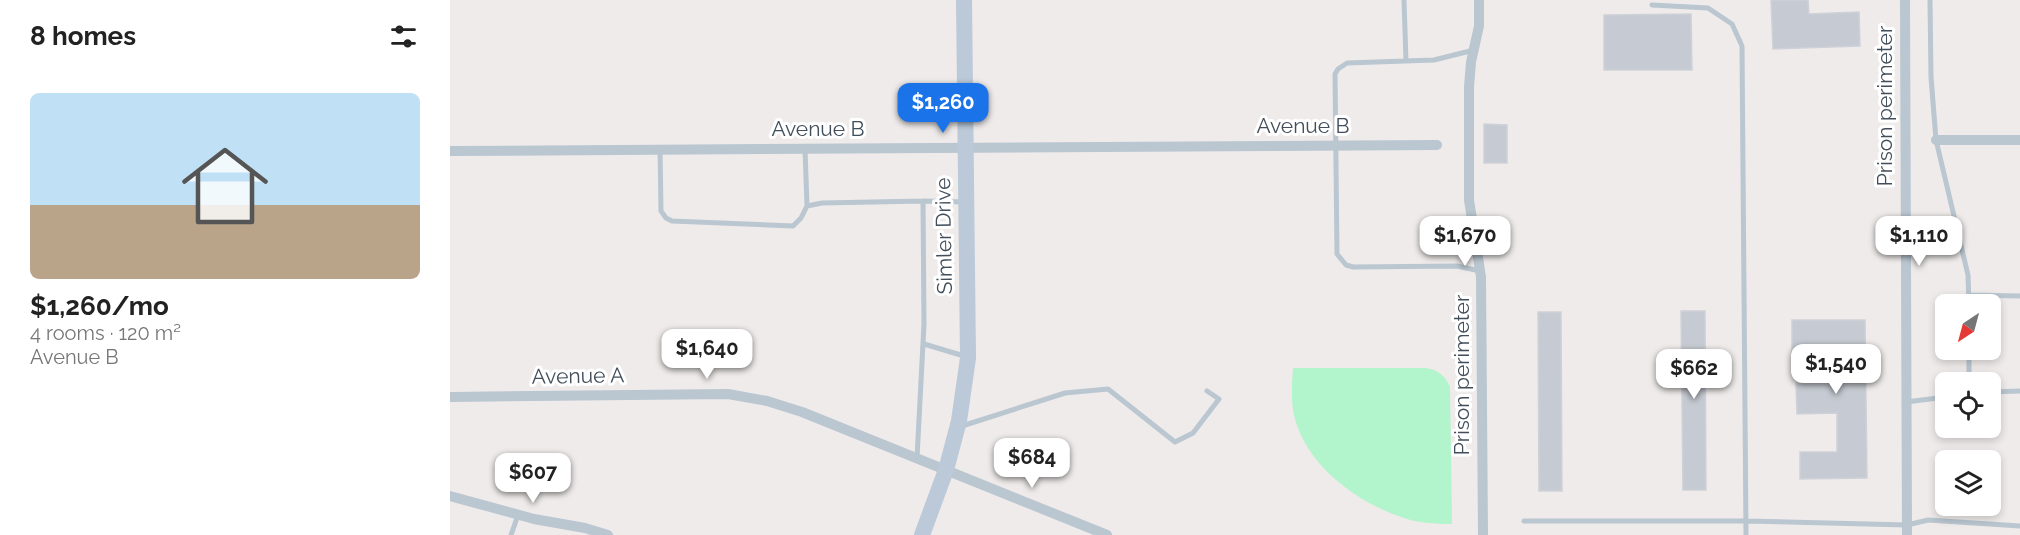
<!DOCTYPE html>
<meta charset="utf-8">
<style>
body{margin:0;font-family:Raleway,sans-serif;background:#f6f6f6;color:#222;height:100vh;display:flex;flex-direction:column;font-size:22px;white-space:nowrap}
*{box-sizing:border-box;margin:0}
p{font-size:20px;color:#767676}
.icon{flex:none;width:33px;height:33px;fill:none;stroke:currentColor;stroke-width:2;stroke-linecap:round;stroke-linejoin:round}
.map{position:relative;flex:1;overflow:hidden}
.side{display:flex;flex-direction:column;background:#fff;width:450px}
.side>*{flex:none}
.needle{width:39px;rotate:216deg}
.buttons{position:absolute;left:1485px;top:294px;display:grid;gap:12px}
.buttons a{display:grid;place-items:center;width:66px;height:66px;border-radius:9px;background:#fff;box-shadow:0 3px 9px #0003;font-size:30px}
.price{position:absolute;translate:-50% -51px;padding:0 14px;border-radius:12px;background:#fff;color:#222;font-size:20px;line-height:39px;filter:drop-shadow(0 2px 3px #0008)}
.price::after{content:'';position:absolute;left:50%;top:36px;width:18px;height:14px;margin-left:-9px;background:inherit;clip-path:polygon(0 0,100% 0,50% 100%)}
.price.on{background:#1a73e8;color:#fff}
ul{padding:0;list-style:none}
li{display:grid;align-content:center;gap:12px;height:318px;padding:0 30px}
li span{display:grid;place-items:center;height:186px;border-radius:9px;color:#555}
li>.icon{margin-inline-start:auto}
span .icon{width:108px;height:108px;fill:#fffc;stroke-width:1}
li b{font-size:26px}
h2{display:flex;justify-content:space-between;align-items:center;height:72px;padding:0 30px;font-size:26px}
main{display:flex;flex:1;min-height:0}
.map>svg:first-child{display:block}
.green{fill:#b2f4cc}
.building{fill:#c6cad2;stroke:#cfd1d8;stroke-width:1.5}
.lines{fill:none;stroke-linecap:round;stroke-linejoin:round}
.lane{stroke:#bac6d0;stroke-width:5}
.street{stroke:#bac6d0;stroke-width:10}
.secondary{stroke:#bbc9d8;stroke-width:16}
.labels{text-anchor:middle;stroke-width:6;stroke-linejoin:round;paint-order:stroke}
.street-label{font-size:21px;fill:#424f5b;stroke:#fff}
</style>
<main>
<section class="side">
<h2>8 homes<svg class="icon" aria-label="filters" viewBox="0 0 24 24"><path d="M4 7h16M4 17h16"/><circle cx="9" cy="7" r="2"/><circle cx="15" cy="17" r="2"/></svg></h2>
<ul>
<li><span style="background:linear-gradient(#bfe0f5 60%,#b9a48a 0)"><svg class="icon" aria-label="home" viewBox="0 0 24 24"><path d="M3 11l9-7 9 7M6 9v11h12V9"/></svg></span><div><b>$1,260/mo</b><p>4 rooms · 120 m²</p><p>Avenue B</p></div></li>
</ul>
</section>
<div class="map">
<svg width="1570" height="535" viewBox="0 0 1570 535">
<rect width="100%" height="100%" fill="#efebeb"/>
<path class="green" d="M843,368H974C987,369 995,375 1000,387L1002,524C984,524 967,523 951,517C904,501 852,462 843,410C841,396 842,382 843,368Z"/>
<path class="building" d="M1321,0H1358L1359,14L1409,12L1410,46L1323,49Z
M1241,14L1242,70H1154V15Z
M1034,124L1057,125V163H1034Z
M1231,311H1255L1256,490H1233Z
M1088,312H1111L1112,491H1089Z
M1342,320H1415L1417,478L1350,479V452H1387V413L1347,414L1346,383H1381L1380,354H1342Z"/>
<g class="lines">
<path class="lane" d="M954,0L956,61
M1480,0L1481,77L1486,140L1518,275L1519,304
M1202,5L1258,8L1282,24L1292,46L1296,535
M1024,50L984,60L897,63L888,69L885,74L887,254L896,265L903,267L1007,266L1030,271
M210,149L211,211L216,218L222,221L343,226L351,218L357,206L372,203L473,201L474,324L467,458
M355,149L357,206
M473,201L515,202
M1519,295L1570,296
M474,344L514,356
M1519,350V382
M1540,392L1570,391
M1456,402L1496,397
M512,426L615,393L658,389L725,442L743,433L769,399L757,391
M1074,521H1296L1457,525L1478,520L1570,526
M61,535L68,515"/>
<path class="street" d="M1029,0V26L1021,62L1019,87V200L1031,277L1033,535
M1455,0L1457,535
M1486,140H1570
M0,151L987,145
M0,397L278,394L317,401L352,412L657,535
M0,496L84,519L135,528L158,535"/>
<path class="secondary" d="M472,535L496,470L509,421L518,358L514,0"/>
</g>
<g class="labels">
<g class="street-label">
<text transform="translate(1435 106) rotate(-90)" y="7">Prison perimeter</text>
<text x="853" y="133">Avenue B</text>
<text x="368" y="136">Avenue B</text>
<text transform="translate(494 236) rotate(-91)" y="7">Simler Drive</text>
<text transform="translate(1012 375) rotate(-90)" y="7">Prison perimeter</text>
<text transform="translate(128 376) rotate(-1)" y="7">Avenue A</text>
</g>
</g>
</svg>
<div class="buttons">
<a><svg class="needle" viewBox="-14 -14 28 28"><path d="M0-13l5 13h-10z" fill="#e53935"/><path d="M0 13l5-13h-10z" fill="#767676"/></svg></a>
<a><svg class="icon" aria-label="locate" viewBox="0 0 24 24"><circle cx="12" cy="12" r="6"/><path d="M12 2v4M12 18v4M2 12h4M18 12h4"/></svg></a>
<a><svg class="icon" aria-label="layers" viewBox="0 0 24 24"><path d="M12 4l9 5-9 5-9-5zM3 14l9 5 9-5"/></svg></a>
</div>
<b class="price on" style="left:493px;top:134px">$1,260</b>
<b class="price" style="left:1015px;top:267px">$1,670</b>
<b class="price" style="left:1469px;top:267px">$1,110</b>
<b class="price" style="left:257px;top:380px">$1,640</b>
<b class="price" style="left:1386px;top:395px">$1,540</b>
<b class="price" style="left:1244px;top:400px">$662</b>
<b class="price" style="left:582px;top:489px">$684</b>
<b class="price" style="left:83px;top:504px">$607</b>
</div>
</main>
